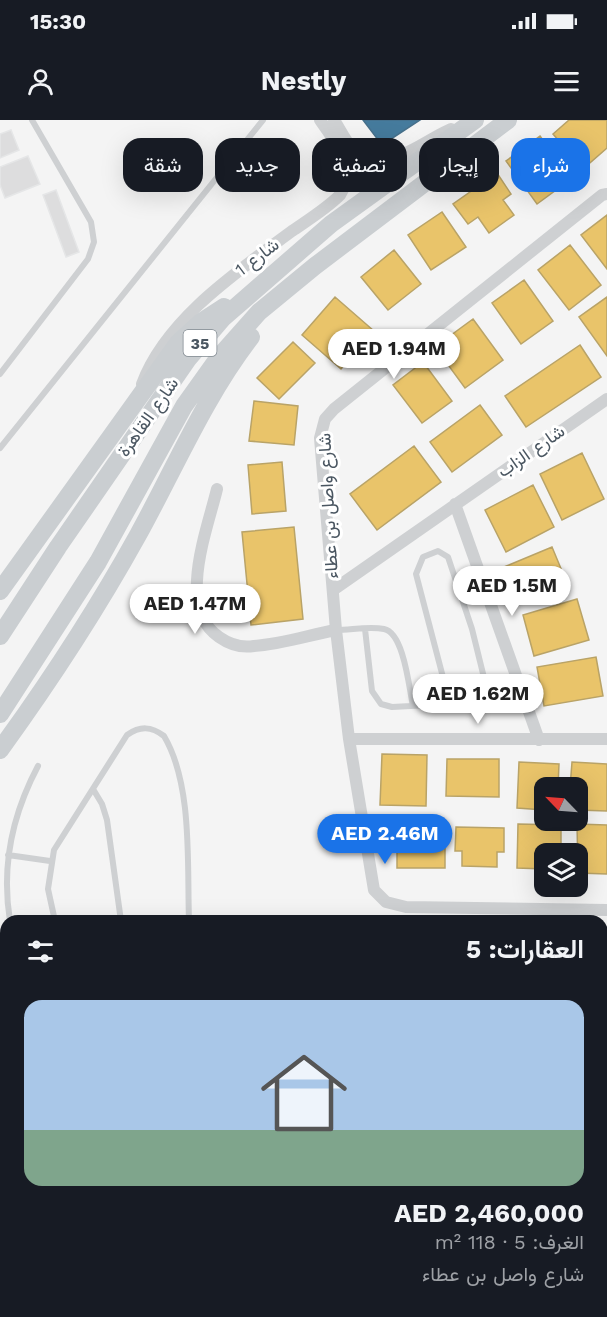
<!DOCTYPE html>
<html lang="ar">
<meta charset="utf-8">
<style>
body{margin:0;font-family:"Work Sans",Vazirmatn,sans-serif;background:#242831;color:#f1f3f6;direction:rtl;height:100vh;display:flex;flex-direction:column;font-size:22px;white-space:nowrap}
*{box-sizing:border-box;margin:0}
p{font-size:20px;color:#9ea1a6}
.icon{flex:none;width:33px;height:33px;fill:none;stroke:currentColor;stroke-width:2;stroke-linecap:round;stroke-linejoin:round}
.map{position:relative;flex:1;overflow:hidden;direction:ltr}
.drawer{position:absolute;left:0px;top:795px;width:608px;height:402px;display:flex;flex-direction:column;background:#171b24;border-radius:18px 18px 0 0;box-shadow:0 6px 24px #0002;direction:rtl}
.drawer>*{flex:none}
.top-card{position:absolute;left:18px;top:18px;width:572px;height:54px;direction:rtl;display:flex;gap:12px}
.needle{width:39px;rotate:295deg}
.fabs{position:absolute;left:534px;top:657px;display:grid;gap:12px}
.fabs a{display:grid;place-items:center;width:54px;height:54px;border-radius:12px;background:#171b24;box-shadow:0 6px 24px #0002;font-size:30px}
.price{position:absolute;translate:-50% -51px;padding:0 14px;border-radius:21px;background:#fff;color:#222;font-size:20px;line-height:39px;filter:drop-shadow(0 2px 3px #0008)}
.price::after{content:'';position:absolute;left:50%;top:36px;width:18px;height:14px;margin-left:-9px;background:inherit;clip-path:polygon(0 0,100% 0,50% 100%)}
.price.selected{background:#1a73e8;color:#fff}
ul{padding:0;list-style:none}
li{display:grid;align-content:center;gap:12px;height:318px;padding:0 24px}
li+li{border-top:2px solid #363941}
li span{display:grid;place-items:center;height:186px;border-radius:18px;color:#555}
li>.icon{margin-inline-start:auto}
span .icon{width:108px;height:108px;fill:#fffc;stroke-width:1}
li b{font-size:26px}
h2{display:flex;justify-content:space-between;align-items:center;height:72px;padding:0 24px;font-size:26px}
.tag{padding:0 21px;border-radius:18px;background:#171b24;box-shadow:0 6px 24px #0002;font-size:21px;line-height:54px}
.tag.selected{background:#1a73e8;color:#fff}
.status{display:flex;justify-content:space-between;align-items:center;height:42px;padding:0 30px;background:#171b24;direction:ltr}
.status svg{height:16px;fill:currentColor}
header{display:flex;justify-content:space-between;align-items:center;height:78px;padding:0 24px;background:#171b24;font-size:27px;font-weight:700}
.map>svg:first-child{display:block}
.green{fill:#d9f2e3}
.homes{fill:#e9c46a;stroke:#b9a367;stroke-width:1.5}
.public{fill:#457b9d;stroke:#46708b;stroke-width:1.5}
.building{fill:#ddddde;stroke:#e5e6e7;stroke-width:1.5}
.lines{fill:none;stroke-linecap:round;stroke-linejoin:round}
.highway-casing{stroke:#b9bec3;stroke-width:22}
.path{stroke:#bcc7c4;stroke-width:3;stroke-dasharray:4.5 3;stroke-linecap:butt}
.lane{stroke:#ced0d2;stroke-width:6}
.street{stroke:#ced0d2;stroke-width:12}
.primary{stroke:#caced1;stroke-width:18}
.highway{stroke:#bec4c9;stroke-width:21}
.labels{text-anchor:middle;stroke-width:6;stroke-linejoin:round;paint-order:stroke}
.shield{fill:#fff;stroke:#808990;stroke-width:1.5}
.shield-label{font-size:16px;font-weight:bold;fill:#4a5661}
.street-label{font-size:18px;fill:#4a5661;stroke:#fff}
</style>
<div class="status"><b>15:30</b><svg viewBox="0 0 49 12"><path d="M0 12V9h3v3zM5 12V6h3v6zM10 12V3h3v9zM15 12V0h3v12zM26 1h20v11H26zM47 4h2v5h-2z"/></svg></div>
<header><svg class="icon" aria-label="menu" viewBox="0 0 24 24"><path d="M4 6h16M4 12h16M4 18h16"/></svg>Nestly<svg class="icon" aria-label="person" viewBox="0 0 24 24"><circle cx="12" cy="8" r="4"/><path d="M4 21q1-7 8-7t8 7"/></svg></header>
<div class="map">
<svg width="607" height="1197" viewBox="0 0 607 1197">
<rect width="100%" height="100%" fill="#f4f4f4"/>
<path class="green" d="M74,1191H126L138,1197H71Z"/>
<path class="homes" d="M569,0H607V28L583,49L553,14Z
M540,16L571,59L537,84L506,41Z
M497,53L511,74L503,80L514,95L489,113L478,97L468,104L453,84Z
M442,92L466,127L431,150L408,115Z
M607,95V149L581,115Z
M570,125L601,165L569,190L538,150Z
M394,130L421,164L388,190L361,157Z
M524,160L553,201L521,224L492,183Z
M335,177L374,211L341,249L302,215Z
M607,177V236L579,197Z
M473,199L503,240L465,268L435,227Z
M293,222L315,243L279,279L257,258Z
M580,225L601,257L526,307L505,276Z
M423,242L452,281L422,303L393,265Z
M254,281L298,286L294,325L249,321Z
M480,285L502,315L452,352L430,322Z
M414,326L441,362L377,410L350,374Z
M582,333L604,379L562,400L540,354Z
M282,342L286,391L252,394L248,345Z
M533,365L554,407L506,432L485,390Z
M294,407L303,499L251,505L242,412Z
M552,427L567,463L520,484L504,447Z
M577,479L589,520L534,536L523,495Z
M596,537L603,576L544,586L537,547Z
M382,634L427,635L426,686L380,685Z
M447,639H499V677L446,676Z
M519,642L559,644L558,668H544V690L517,688Z
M572,642L607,644V691L578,690V668H570Z
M445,704V748H397V705Z
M518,704L561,705V734H544V749L517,748Z
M577,704L607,705V754L578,753Z
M456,707L504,708V732H497V747L462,746V731H455Z
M602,814H607V857H602Z"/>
<path class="public" d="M363,0H420L382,25Z"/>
<path class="building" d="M11,10L19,30L0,38V14Z
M28,36L40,64L5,78L0,65V47Z
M56,70L79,132L66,137L43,75Z
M352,1191H444L443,1197H352Z
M479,1191H554V1197H479Z"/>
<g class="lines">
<defs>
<path id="highway" d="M0,849L6,853
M0,873L6,874
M0,994H6
M602,1009H607
M0,1034H6
M602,1051H607
M0,1096L6,1095"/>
</defs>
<use href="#highway" class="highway-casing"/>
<path class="path" d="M602,1124H607
M0,1130L6,1128"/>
<path class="lane" d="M0,254L88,139L94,122L91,102L32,0
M0,328L263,0
M365,509L372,571L381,584L392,587L526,580
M336,510C351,510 369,506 384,509C404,513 409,568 413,586
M450,584L416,454L423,437L438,431L448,437L472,509L490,582
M93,669L102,684L107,700L121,801
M8,735L50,741
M10,801C1,746 12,695 38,646
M55,801L48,769L54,730L127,615C140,606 151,606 164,616C193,665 187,745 189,801
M0,813L6,810"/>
<path class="street" d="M334,0C340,9 345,20 352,28C382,60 422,21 451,9
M607,74L602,75L334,289L325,299L320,318L336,510L349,619L374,770L386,782L406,787L607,790
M142,264C166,199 238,151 292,111C308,100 326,89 340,75C358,46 336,24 320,0
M217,369C207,411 176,488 219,517C229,524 242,528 254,526C282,524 309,515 336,510
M455,384L539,620
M333,470L607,279
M349,619H607
M602,897H607"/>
<path class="primary" d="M0,471L178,223L201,202L224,187
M0,516L58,427L188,239L223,198L331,104L475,0
M0,594L98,442L184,286L219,237L259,192L315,146L508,0
M0,630C50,561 97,489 138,415C175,348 204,278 251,217"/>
<use href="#highway" class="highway"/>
</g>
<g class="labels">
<rect class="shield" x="183.5" y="210" width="33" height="26" rx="4.5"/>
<g class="shield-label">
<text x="200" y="229">35</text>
</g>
<g class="street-label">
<text transform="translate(257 137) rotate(-37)" y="6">شارع 1</text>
<text transform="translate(148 297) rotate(-55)" y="6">شارع القاهرة</text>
<text transform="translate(531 331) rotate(-35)" y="6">شارع الزاب</text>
<text transform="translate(328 386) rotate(-93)" y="6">شارع واصل بن عطاء</text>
</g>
</g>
</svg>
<div class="fabs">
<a><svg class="needle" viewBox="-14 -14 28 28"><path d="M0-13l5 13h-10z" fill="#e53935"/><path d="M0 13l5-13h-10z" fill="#9ea1a6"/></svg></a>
<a><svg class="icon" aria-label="layers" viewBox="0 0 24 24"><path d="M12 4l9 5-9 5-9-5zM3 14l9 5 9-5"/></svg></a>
</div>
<b class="price" style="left:394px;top:260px">AED 1.94M</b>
<b class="price" style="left:512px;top:497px">AED 1.5M</b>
<b class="price" style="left:195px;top:515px">AED 1.47M</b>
<b class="price" style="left:478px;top:605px">AED 1.62M</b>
<b class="price selected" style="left:385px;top:745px">AED 2.46M</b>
<div class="top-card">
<a class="tag selected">شراء</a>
<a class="tag">إيجار</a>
<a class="tag">تصفية</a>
<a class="tag">جديد</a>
<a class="tag">شقة</a>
</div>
<section class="drawer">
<h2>العقارات: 5<svg class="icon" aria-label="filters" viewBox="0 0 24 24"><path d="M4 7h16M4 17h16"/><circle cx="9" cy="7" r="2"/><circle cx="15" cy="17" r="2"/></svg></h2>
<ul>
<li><span style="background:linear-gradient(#a9c7e8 70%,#7fa58c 0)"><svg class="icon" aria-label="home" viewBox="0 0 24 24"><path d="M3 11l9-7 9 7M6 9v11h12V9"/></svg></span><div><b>AED 2,460,000</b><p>الغرف: 5 · 118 m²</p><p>شارع واصل بن عطاء</p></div></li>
</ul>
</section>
</div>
